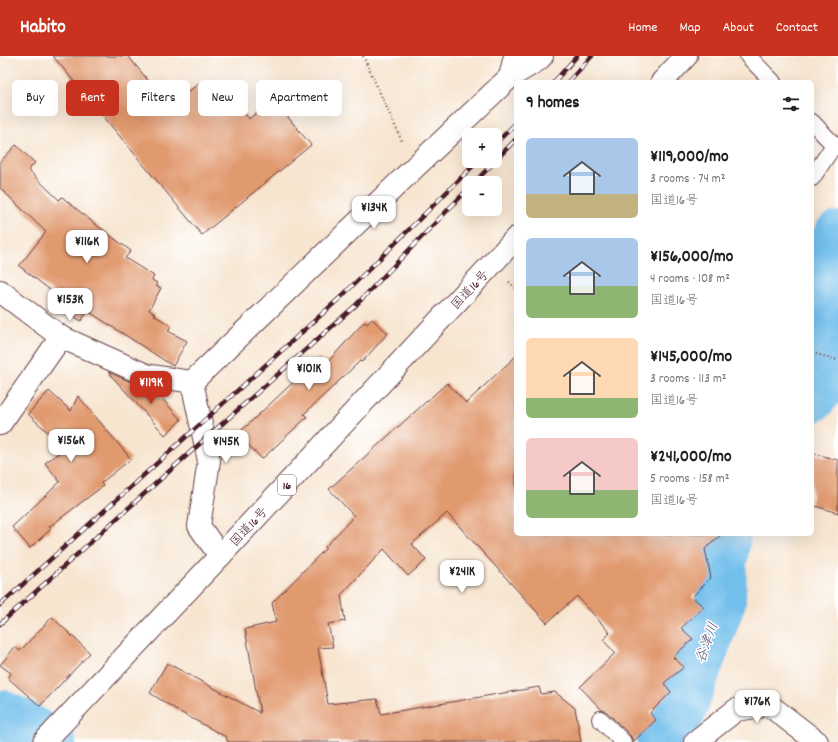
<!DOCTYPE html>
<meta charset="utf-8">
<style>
body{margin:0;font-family:Dekko,"Klee One",sans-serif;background:#f6f6f6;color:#222;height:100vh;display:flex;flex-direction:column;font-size:15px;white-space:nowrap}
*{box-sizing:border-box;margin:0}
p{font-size:13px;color:#767676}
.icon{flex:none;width:22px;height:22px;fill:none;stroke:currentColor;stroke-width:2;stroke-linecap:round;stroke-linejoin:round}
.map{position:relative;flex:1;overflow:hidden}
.drawer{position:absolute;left:514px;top:24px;width:300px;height:456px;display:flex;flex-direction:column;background:#fff;border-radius:6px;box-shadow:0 4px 16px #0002}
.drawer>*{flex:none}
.guide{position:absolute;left:12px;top:24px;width:380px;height:36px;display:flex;gap:8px}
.controls{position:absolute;left:462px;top:72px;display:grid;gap:8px}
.controls a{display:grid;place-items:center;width:40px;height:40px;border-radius:6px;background:#fff;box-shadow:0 4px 16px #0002;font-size:20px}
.price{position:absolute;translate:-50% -34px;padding:0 9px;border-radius:8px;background:#fff;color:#222;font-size:13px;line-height:26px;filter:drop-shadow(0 1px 2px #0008)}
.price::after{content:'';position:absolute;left:50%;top:24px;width:12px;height:9px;margin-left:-6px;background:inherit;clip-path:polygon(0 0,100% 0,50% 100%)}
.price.active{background:#c8321e;color:#fff}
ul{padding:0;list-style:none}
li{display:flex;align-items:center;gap:12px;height:100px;padding:0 12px}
li span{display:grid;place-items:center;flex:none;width:112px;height:80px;border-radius:6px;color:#555}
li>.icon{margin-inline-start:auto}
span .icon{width:48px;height:48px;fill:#fffc;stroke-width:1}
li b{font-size:17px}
h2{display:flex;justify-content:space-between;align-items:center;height:48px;padding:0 12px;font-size:17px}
.pill{padding:0 14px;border-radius:6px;background:#fff;box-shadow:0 4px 16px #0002;font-size:14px;line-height:36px}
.pill.active{background:#c8321e;color:#fff}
header{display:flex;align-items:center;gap:24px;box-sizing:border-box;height:56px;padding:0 20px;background:#c8321e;color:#fff}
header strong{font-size:19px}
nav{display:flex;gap:22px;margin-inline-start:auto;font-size:14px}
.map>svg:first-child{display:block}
.grass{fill:url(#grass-tufts);stroke:#6a7c63}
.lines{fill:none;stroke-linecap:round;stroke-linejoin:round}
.river{stroke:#72bfec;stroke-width:50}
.building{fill:#e1996e}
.lane-casing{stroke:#643d44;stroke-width:18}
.street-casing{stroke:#643d44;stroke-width:24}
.secondary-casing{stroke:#643d44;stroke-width:24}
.highway-casing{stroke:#643d44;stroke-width:24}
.path{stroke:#643d44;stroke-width:2.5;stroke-dasharray:1 3;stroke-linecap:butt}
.lane{stroke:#fff;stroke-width:16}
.street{stroke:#fff;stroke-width:22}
.secondary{stroke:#fff;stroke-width:22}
.highway{stroke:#fff;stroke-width:22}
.rail-casing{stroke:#4a1f2b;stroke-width:4.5}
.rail{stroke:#fff;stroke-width:3;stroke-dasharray:9;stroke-linecap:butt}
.labels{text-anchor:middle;stroke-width:3;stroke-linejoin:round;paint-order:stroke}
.shield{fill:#fff;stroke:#80626b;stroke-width:1}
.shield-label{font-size:12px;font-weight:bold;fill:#4a1f2b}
.street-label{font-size:13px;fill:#4a1f2b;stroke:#fff}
.water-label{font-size:14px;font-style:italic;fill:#58576f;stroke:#fff}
</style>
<header>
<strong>Habito</strong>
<nav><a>Home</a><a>Map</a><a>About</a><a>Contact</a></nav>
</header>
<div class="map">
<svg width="838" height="686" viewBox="0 0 838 686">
<defs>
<pattern id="grass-tufts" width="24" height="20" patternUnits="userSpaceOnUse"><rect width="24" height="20" fill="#8ada9b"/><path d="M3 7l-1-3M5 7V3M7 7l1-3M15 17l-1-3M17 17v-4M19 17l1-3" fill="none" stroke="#79bb86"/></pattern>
</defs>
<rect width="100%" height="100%" fill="#fff"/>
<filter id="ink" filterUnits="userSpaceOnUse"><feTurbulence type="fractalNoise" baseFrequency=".025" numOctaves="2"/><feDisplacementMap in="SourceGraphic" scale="8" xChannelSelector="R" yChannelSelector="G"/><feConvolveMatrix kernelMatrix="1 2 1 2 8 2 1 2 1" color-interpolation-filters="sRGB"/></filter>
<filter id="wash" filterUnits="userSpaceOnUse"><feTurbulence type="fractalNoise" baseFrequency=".012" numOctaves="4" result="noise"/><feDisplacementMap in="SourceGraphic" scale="16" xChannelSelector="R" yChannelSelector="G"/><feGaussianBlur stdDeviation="0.9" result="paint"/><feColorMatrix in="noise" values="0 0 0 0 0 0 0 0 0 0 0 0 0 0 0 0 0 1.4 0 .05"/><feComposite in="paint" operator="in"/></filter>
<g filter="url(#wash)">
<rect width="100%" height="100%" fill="#f7e5d0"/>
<path class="grass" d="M812,247L814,254L820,318L812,327Z"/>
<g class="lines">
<path class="river" d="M812,341L828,321L830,288L821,217L838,180
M0,659H2L19,667L51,686
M662,686L676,669L721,545L722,506L726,478"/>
</g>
<g id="blocks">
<path class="building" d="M53,0H128L170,51L199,27L209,40L222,30L249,63L273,43L311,89L202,179Z
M16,89L35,107L28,114L59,144L62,141L95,168L131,195L125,202L154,220L152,224L157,227L156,230L161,232L149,254L155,258L154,259L171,270L168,275L187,285L173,310L88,255L81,265L57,249L62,243L19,210L46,176L0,132V106Z
M372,263L388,277L362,306L360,305L304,358L307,361L262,403L238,378L319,302L325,309L364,266L367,268Z
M516,300V478H722L705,493L711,522L692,541L704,551L681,572L693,583L673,601L684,611L664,627L671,636L650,657L656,664L633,686H632V683L630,679L607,656L602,654L580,631L615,597L603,584L610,577L577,540L547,567L447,457L412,488L426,504L408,520L384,493L341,539L345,565L328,568L333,591L318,592L328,648L377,643L381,658L539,631L541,638L555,636L575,652L581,686H228L226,681L180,656L150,637L167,607L260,657L245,573L276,566L272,547L326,492L325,491L354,460L329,433L447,327L466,347Z
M108,316L158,338L181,364L165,379Z
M49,335L71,355L78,340L131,403L101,427L103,430L49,471L51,473L30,492L12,471L60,426L45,407L65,392L28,358Z
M812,397L838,404V457L812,449Z
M52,561L90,597L40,650L8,622L11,617L0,609L15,591L20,595Z"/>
</g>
</g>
<g filter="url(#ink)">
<use href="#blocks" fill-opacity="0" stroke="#643d44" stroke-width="1"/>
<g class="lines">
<defs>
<path id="lane" d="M748,0L773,26
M812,66L834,89L812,122
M600,663L623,686"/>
<path id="street" d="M510,21L538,4L542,0
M0,235L61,281
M0,368L61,281L146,319L192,326L209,405L199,470L220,500
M695,686L736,654L769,649L817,686"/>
<path id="secondary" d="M192,326L414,112L510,21L515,0"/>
<path id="highway" d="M662,26L686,0
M44,686L220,500L516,182"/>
</defs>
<use href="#lane" class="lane-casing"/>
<use href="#street" class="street-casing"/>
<use href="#secondary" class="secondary-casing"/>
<use href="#highway" class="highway-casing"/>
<path class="path" d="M363,0L403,87
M509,226L516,232
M812,297L838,304"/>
<use href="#lane" class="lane"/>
<use href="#street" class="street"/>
<use href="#secondary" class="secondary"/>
<use href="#highway" class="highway"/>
<defs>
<path id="rail" d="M554,26L577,0
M568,26L592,0
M495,88L516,67
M495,105L516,83
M474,127L495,105
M0,549L342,240L478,105
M0,568L205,383L355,250L469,132"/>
</defs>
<use href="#rail" class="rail-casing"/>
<use href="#rail" class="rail"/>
</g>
</g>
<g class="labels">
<rect class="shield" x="278" y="419" width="18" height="20" rx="3"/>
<g class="shield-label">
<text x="287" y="433">16</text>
</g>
<g class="street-label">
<text transform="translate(469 233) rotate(-47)" y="5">国道16号</text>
<text transform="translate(248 470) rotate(-47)" y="5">国道16号</text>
</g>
<g class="water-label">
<text transform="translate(706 586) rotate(-70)" y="5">谷津川</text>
</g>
</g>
</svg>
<div class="controls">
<a>+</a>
<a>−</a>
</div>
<b class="price" style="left:374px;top:174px">¥134K</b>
<b class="price" style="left:87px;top:208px">¥116K</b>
<b class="price" style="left:70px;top:266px">¥153K</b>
<b class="price" style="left:309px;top:335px">¥101K</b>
<b class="price active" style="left:151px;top:349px">¥119K</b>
<b class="price" style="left:71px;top:407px">¥156K</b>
<b class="price" style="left:226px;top:408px">¥145K</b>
<b class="price" style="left:462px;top:538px">¥241K</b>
<b class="price" style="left:757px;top:668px">¥176K</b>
<div class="guide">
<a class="pill">Buy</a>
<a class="pill active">Rent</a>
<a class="pill">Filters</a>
<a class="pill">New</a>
<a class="pill">Apartment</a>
</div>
<section class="drawer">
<h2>9 homes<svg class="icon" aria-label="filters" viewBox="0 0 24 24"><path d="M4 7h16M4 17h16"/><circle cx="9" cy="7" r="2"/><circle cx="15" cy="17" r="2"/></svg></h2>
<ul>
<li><span style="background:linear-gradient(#a9c7e8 70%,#c2b280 0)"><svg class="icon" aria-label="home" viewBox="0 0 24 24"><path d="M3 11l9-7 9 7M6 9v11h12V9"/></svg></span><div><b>¥119,000/mo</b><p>3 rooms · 74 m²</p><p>国道16号</p></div></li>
<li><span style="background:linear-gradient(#a9c7e8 60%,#8fb573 0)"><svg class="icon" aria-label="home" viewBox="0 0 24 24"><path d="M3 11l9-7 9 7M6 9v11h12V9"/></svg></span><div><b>¥156,000/mo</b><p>4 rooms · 108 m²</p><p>国道16号</p></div></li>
<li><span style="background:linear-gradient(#ffd9b3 75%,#8fb573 0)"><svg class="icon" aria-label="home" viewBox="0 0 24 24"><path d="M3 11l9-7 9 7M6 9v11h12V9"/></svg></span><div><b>¥145,000/mo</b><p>3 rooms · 113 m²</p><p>国道16号</p></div></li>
<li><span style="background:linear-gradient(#f6c9c9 65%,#8fb573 0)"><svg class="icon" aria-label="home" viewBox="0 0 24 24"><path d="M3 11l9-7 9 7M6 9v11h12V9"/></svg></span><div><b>¥241,000/mo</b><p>5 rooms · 158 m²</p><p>国道16号</p></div></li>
</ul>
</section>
</div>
